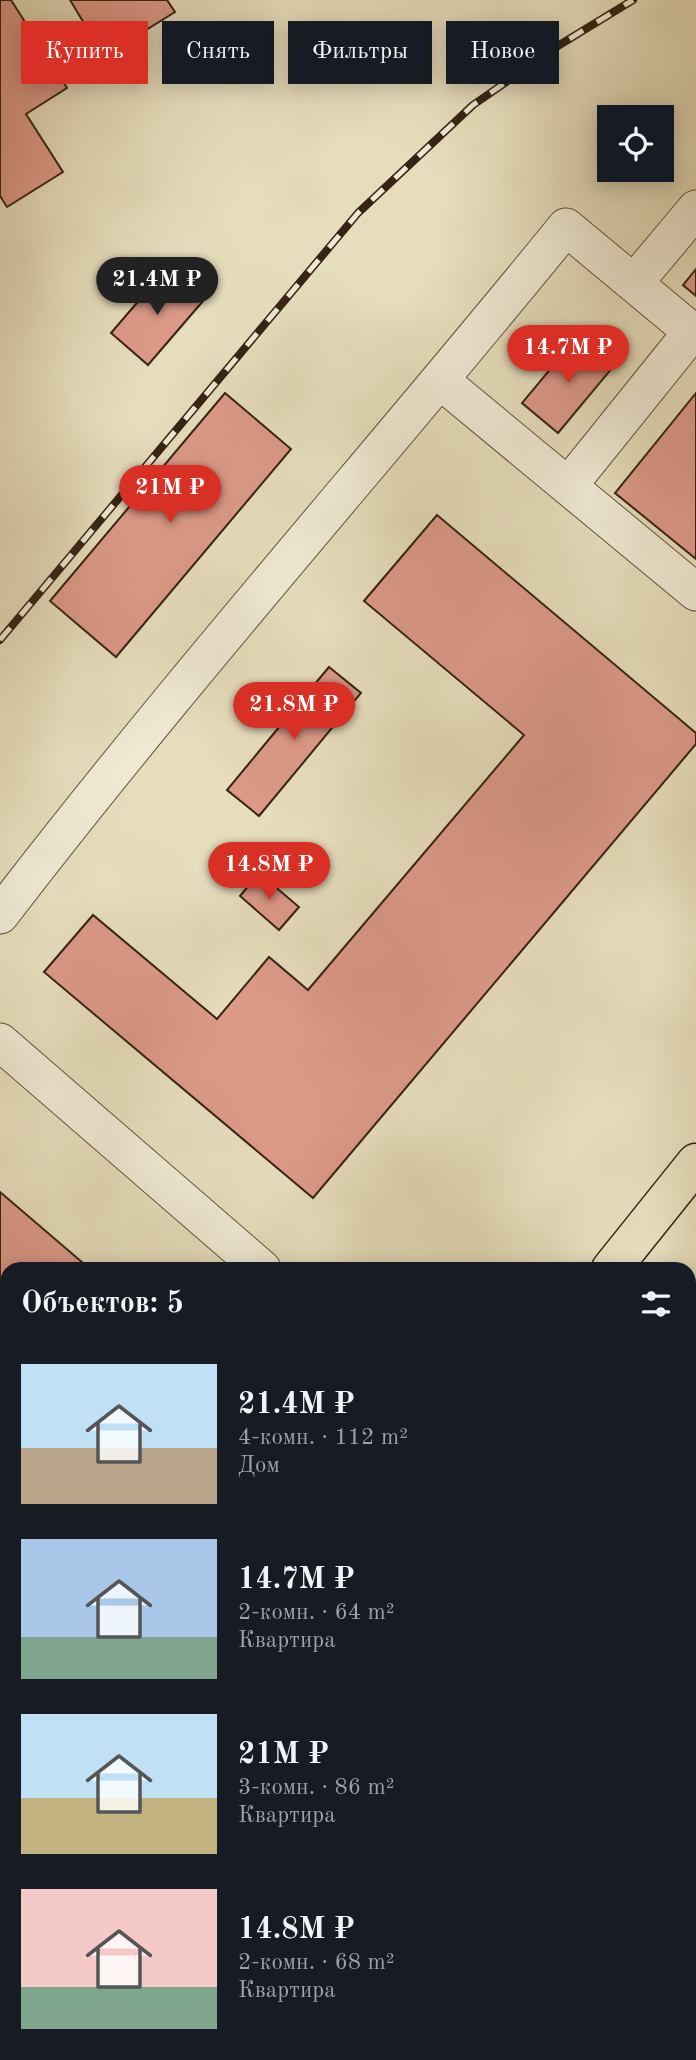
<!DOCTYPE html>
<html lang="ru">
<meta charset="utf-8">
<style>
body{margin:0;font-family:"Old Standard TT",serif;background:#242831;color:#f1f3f6;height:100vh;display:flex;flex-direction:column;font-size:26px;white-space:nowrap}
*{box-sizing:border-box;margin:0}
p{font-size:23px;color:#9ea1a6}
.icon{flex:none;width:38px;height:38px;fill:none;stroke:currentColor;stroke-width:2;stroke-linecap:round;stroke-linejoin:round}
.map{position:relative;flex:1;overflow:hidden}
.drawer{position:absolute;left:0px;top:1262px;width:696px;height:800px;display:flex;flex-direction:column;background:#171b24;border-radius:21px 21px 0 0;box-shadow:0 4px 18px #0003}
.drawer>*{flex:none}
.guide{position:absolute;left:21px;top:21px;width:654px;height:63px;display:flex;gap:14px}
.buttons{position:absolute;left:597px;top:105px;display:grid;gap:14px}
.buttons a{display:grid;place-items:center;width:77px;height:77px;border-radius:0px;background:#171b24;box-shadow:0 4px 18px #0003;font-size:35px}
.price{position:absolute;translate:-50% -60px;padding:0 16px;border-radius:24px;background:#d93025;color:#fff;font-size:23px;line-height:46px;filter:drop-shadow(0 2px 4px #0008)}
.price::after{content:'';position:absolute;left:50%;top:42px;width:21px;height:16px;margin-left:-10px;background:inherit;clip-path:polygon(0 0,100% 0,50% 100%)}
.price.current{background:#222;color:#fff}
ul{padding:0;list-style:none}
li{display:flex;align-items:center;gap:21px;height:175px;padding:0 21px}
li span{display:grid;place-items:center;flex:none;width:196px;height:140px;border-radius:0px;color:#555}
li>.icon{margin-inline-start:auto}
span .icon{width:84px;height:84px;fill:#fffc;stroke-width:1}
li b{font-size:30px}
h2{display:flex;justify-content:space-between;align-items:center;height:84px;padding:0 21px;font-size:30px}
.pill{padding:0 24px;border-radius:0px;background:#171b24;box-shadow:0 4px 18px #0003;font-size:24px;line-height:63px}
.pill.current{background:#d93025;color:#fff}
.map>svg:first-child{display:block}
.building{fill:#dc9988;stroke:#362313;stroke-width:2}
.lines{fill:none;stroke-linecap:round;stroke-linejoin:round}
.minor-casing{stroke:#62523d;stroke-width:39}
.highway-casing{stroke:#362313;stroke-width:41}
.minor{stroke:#efe9d3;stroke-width:37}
.highway{stroke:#e6ddbc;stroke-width:38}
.rail-casing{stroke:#362313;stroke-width:8}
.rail{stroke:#efe9d3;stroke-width:5;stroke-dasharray:16;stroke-linecap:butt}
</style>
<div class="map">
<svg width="696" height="2060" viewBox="0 0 696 2060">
<rect width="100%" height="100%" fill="#e6ddbc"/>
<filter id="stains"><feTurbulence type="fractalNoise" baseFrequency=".00286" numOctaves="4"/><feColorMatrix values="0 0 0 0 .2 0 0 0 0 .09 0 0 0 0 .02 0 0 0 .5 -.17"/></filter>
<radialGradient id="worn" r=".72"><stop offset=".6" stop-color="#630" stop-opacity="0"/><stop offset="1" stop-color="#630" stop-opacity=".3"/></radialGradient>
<path class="building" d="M0,0H11L67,88L26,114L63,172L7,207L0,196Z
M70,0H167L175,12L104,56Z
M166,269L203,301L148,365L111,333Z
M696,269V296L683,285Z
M577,337L613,367L558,433L522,403Z
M225,393L291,449L116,657L50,601Z
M696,393V559L615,493Z
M437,515L696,733V744L313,1198L44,972L93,915L217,1019L269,957L308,990L524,735L364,601Z
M329,667L361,693L259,816L227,790Z
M259,873L299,907L279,930L240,896Z
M0,1192L90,1269H7V1343L0,1338Z
M7,1436V1560L0,1569V1445Z
M363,2054H419L408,2060H366Z"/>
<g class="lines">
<defs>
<path id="minor" d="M634,283L696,209
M441,381L696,592
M568,486L692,332
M0,915C181,679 379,457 566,227L696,335
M0,1042L262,1269
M690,1334L696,1327
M0,1754L7,1745
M0,1939L7,1946
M207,2060L208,2054"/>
<path id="highway" d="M611,1269L696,1163
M0,1986L7,1979"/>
</defs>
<use href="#minor" class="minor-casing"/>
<use href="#highway" class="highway-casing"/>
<use href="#minor" class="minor"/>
<use href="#highway" class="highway"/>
<defs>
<path id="rail" d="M0,640L358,213L473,105L561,44L633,0"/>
</defs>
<use href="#rail" class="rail-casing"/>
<use href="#rail" class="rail"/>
</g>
<rect width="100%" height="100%" filter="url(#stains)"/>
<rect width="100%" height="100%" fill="url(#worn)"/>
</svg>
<div class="buttons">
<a><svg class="icon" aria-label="locate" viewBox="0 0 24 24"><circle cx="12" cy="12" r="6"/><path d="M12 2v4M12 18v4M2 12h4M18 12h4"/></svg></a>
</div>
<b class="price current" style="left:157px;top:317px">21.4M ₽</b>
<b class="price" style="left:568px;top:385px">14.7M ₽</b>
<b class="price" style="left:170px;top:525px">21M ₽</b>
<b class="price" style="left:294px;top:742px">21.8M ₽</b>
<b class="price" style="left:269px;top:902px">14.8M ₽</b>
<div class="guide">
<a class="pill current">Купить</a>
<a class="pill">Снять</a>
<a class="pill">Фильтры</a>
<a class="pill">Новое</a>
</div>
<section class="drawer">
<h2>Объектов: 5<svg class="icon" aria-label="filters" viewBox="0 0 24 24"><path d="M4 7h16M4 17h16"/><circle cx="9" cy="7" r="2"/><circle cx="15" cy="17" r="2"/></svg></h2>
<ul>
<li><span style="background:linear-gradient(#bfe0f5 60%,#b9a48a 0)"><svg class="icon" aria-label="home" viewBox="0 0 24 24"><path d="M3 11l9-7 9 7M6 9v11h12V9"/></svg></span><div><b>21.4M ₽</b><p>4-комн. · 112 m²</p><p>Дом</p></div></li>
<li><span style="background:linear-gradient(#a9c7e8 70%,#7fa58c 0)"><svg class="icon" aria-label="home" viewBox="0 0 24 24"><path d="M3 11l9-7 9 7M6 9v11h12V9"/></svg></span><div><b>14.7M ₽</b><p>2-комн. · 64 m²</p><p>Квартира</p></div></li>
<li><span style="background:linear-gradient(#bfe0f5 60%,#c2b280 0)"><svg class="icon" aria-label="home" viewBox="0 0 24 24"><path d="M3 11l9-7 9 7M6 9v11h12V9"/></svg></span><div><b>21M ₽</b><p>3-комн. · 86 m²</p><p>Квартира</p></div></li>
<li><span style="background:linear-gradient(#f6c9c9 70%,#7fa58c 0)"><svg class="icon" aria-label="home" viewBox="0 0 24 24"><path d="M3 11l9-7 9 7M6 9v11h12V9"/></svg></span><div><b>14.8M ₽</b><p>2-комн. · 68 m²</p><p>Квартира</p></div></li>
</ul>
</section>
</div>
